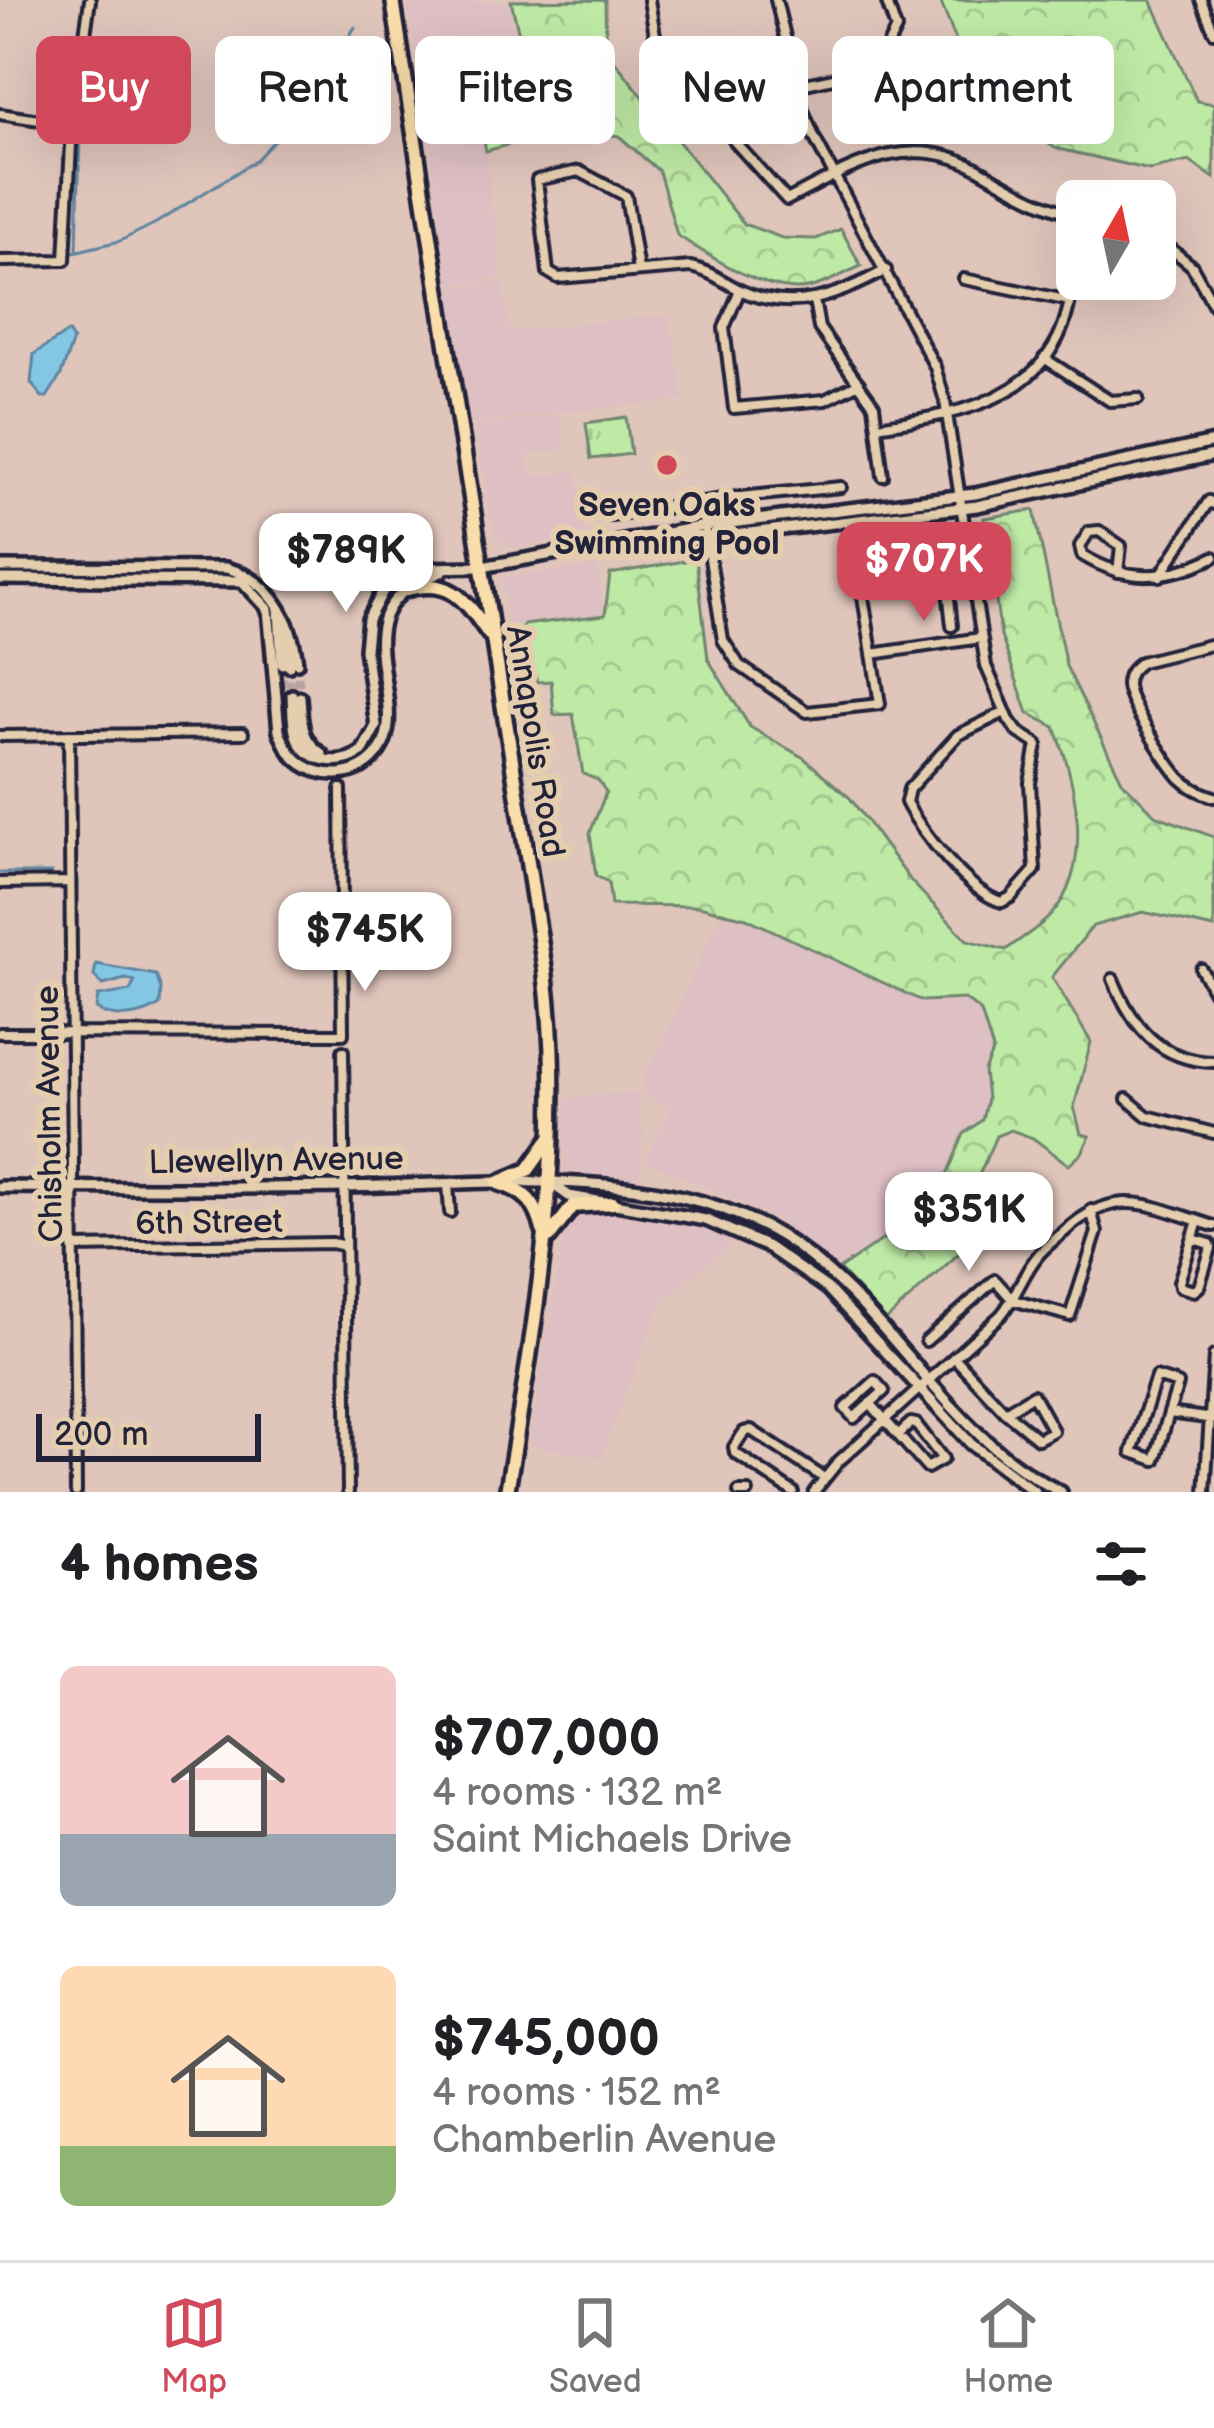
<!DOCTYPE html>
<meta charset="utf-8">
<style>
body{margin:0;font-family:"Balsamiq Sans",sans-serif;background:#f2f2f2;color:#202124;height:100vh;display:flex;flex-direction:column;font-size:45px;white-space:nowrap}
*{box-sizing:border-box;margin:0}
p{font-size:39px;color:#757577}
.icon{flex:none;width:66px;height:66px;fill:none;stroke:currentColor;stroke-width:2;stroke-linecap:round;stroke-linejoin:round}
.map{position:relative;height:1492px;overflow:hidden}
.sheet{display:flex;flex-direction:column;background:#fff;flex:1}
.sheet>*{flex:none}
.top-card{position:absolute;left:36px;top:36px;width:1143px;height:108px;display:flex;gap:24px}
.needle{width:78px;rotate:9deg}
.buttons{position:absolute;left:1056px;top:180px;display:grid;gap:24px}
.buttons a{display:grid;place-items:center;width:120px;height:120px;border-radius:18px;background:#fff;box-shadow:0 12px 48px #0002;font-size:60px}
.scale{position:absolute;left:36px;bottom:30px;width:225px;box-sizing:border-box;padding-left:12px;border:6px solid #22223b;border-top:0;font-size:33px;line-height:42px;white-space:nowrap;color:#22223b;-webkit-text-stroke:9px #e4ceae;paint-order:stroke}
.price{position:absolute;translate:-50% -102px;padding:0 27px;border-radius:24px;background:#fff;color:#222;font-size:39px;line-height:78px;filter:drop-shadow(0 3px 6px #0008)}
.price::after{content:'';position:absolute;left:50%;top:72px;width:36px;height:27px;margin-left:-18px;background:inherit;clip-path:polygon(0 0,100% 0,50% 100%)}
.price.on{background:#d1495b;color:#fff}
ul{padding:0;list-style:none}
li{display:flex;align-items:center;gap:36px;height:300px;padding:0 60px}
li span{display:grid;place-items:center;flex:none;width:336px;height:240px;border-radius:18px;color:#555}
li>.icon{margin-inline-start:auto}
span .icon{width:144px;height:144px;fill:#fffc;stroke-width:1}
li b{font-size:51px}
h2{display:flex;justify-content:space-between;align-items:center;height:144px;padding:0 60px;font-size:51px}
.chip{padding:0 42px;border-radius:18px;background:#fff;box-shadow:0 12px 48px #0002;font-size:42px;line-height:108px}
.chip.on{background:#d1495b;color:#fff}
.tabs{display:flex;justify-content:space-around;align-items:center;height:168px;border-top:3px solid #e0e0e0;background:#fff;font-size:33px;color:#757577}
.tabs a{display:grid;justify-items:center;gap:6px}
.tabs .on{color:#d1495b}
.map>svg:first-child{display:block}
.built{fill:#debfc4}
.forest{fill:url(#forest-crowns);stroke:#708670;stroke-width:3}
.park{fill:url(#park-tufts);stroke:#708670;stroke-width:3}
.water{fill:#84c7e5;stroke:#5d85a1;stroke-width:3}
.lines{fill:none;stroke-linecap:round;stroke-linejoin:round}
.stream{stroke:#5d85a1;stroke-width:3}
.tertiary-tunnel{stroke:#baa4a1;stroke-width:9;stroke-dasharray:9 4.5;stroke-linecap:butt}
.minor-casing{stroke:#22223b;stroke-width:16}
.tertiary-casing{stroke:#22223b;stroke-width:18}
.primary-casing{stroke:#22223b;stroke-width:21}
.minor{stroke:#e4ceae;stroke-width:8}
.tertiary{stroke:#e4ceae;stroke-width:9}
.primary{stroke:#f9ddab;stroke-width:12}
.poi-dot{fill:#d1495b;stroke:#e4ceae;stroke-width:4.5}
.labels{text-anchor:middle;stroke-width:12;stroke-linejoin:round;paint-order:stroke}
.poi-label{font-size:33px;font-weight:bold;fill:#22223b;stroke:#e4ceae}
.street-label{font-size:33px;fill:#22223b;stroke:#e4ceae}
</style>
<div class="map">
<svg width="1214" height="1492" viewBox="0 0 1214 1492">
<defs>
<pattern id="forest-crowns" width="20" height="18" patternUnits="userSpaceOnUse" patternTransform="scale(3)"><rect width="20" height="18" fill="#bfeaa6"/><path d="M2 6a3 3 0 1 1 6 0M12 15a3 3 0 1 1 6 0" fill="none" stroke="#a4c890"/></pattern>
<pattern id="park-tufts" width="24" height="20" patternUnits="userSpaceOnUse" patternTransform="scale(3)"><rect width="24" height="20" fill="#bfeaa6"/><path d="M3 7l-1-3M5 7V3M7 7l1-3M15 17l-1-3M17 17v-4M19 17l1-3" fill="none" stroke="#a4c890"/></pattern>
</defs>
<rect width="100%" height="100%" fill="#e0c5bb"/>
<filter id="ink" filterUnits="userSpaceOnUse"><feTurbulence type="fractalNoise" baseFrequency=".00833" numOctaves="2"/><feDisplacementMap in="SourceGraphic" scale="24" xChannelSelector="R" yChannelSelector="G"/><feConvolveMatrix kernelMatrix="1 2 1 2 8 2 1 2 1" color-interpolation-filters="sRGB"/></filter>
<g filter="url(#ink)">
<path class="built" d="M407,0L508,3L530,96L528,113L481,124L502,279L449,284Z
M502,282L510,331L669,315L683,400L470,422L448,287Z
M558,415L563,448L528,454L532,476L577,471L585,537L511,548L494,535L475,425Z
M597,566L603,613L508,625L502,578Z
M723,912L746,918L922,1001L966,999L981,1012L993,1050L984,1071L987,1099L982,1120L964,1134L934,1205L839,1269L772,1217L646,1160L670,1107L649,1099L643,1080Z
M638,1093L643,1132L640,1187L564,1177L565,1098Z
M583,1209L700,1228L736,1240L661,1303L601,1457L529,1445L565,1228Z"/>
<path class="forest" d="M605,0L606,50L744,224L782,238L816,239L841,229L861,266C844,273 825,285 808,288C770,296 707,255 677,235L659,171L619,136L564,129L486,151L482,130L533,118L534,97L511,1Z
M940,0H1151L1197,101L1214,104V178L1189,161L1150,170L1055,148L993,105L922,95L956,41Z
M1034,510L1066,666L1122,781L1155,815L1214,837V928L1143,912L1093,926L1052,977L1091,1042L1074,1107L1081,1134L1090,1136L1082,1153L1069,1165L1033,1138L1011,1130L996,1136L980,1173L988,1197L968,1245L886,1320L839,1269L934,1205L964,1134L982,1120L987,1099L984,1071L993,1050L981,1012L965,999L922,1001L746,918L699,906L611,905L608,882L596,876L590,833L606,792L598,780L583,774L573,714L554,715L551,681L537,682L532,663L515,657L512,647L524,625L605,615L610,574L696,559L708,659L750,727L804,758L850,798L911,881L967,940L1006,950C1020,939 1039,928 1051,915C1095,866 1076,783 1055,727L1028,713L1001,636L984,518Z"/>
<path class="park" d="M626,417L631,454L591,459L586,423Z"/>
<path class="water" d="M68,332L73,340L61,375L47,397H42L31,383L34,354Z
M96,964L156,975L161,989L160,1005C142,1017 115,1021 96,1009L98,996L130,991L135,981L125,979L103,985L94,976Z"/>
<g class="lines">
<path class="stream" d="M77,251L80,134
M74,252L120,241L156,223L255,161L306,107L355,27
M0,873H52"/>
<path class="tertiary-tunnel" d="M297,663L300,697
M282,664C285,702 278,748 321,763
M289,666L292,695"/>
<defs>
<path id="minor" d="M649,0L657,47L727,130L777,90L876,69L896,29L886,0
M776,0L803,110L814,137L935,367L945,401L986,666L1009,720L1018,732L1037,744L1030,783L1035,870L1011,897L1002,902C972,895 919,830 906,802L909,789L958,735L1005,712
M1201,0L1214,32
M0,114L72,125
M734,141L787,200C849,168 907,130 977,168C1010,187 1039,206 1077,215
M1155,236L1192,266L1214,306
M0,261L65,260L72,125L90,0
M638,270L626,196L579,171L537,180L548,272L558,278L691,267C711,271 723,282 742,291C794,314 840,295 886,270
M964,279L1070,301
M740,290L724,328L734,408L825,400L859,383
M814,300L819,328L874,405L883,476
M1044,358L1110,401L1138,399
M877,426C944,416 1024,406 1058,338C1069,316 1072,288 1077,264
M701,502L723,640L739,665L807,712L880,704L855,546
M611,516L730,498L841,487
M1118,572L1121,546L1099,531L1089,532L1080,546L1082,555C1127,583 1168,580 1214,557
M1160,576L1209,501L1214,504
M952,626L946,571L970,564
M1214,644L1141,662C1133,668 1127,673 1127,685C1128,703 1167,763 1180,778C1190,788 1201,793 1214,797
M872,654L981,638
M69,735L76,1492
M0,736L243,733
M0,883L70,882
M1201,969L1214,992
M1113,979C1132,1026 1159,1061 1214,1062
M0,1033L343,1034L341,789
M343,1051L348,1492
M1127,1099L1147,1116L1214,1133
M448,1184L450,1212
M1193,1239L1210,1244L1211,1248L1199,1287L1194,1291L1180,1287L1179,1282L1198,1221
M73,1247L332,1243L345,1246
M926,1341L995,1280L1013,1300L1070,1316L1097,1232L1091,1210
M954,1357L1005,1412L1038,1439L1053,1431L1033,1395L1005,1412
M875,1381L884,1391L854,1418L845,1408Z
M870,1403L927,1468L943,1459L916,1424L911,1423L898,1435
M1169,1413L1155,1460L1132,1452L1156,1377L1178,1384L1169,1413L1214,1419
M739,1492H748
M793,1492L735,1453L734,1447L744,1432L751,1430L824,1478
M814,1492L839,1461L1001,1315C1016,1297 1022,1276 1036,1258C1043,1248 1054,1240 1064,1232C1118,1183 1152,1207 1214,1226
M1205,1492L1214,1356"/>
<path id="tertiary" d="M580,553L977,506L1214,455
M0,567L226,568C271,579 292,620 297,663
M0,579L242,581L268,609L279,731C286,750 296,764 316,771C331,776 348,775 362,767C417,734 366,663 385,616C395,591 419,581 443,571
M279,609L282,664
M283,626L289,666
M292,695C293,708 292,723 296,735C306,763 339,767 362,752L376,726L365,649L368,619L383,591L396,579L420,568L482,567L705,526L975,494L1214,442
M300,697C302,722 300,739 322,754
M552,1184L569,1196L706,1220L768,1247L827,1288L971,1444L1035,1492
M0,1187C115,1188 230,1189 345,1187C482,1185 660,1161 781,1236C890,1304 943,1435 1061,1492"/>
<path id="primary" d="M393,0L545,971C567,1147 536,1318 507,1492
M404,590C451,576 465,600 489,634
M500,1182L528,1170L550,1139
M498,1183C525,1191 536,1202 543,1230
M549,1237L573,1206L613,1203"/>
</defs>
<use href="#minor" class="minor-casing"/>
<use href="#tertiary" class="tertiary-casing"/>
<use href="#primary" class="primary-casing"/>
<use href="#minor" class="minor"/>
<use href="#tertiary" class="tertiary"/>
<use href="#primary" class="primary"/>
</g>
</g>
<circle class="poi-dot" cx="667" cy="465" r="12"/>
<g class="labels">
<g class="poi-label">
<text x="667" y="516">Seven Oaks<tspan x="667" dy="38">Swimming Pool</tspan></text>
</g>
<g class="street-label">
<text transform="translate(537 741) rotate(81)" y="12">Annapolis Road</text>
<text transform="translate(48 1114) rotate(-91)" y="12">Chisholm Avenue</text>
<text transform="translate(276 1159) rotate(-1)" y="12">Llewellyn Avenue</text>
<text transform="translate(209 1221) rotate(-1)" y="12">6th Street</text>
</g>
</g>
</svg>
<div class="buttons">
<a><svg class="needle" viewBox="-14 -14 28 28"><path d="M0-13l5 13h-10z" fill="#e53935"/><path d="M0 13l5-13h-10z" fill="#757577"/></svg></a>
</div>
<div class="scale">200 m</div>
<b class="price" style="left:346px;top:615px">$789K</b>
<b class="price on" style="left:924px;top:624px">$707K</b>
<b class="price" style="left:365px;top:994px">$745K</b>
<b class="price" style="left:969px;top:1274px">$351K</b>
<div class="top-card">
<a class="chip on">Buy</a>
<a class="chip">Rent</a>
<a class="chip">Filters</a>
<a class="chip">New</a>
<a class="chip">Apartment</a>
</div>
</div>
<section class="sheet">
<h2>4 homes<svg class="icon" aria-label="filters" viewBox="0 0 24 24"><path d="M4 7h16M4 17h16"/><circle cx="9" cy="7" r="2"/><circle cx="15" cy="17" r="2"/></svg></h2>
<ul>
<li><span style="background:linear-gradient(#f6c9c9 70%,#9aa5b1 0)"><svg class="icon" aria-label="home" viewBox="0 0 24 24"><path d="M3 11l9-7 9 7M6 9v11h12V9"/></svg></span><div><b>$707,000</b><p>4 rooms · 132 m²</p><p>Saint Michaels Drive</p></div></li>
<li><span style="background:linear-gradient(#ffd9b3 75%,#8fb573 0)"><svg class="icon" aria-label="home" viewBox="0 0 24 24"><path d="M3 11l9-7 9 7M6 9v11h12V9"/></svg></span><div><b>$745,000</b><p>4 rooms · 152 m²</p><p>Chamberlin Avenue</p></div></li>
</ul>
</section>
<nav class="tabs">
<a class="on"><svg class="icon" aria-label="map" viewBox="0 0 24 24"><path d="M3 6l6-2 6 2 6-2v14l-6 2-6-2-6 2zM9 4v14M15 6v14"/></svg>Map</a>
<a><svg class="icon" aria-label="saved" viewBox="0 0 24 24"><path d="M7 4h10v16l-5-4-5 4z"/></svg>Saved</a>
<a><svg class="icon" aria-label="home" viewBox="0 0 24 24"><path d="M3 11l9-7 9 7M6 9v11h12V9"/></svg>Home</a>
</nav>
